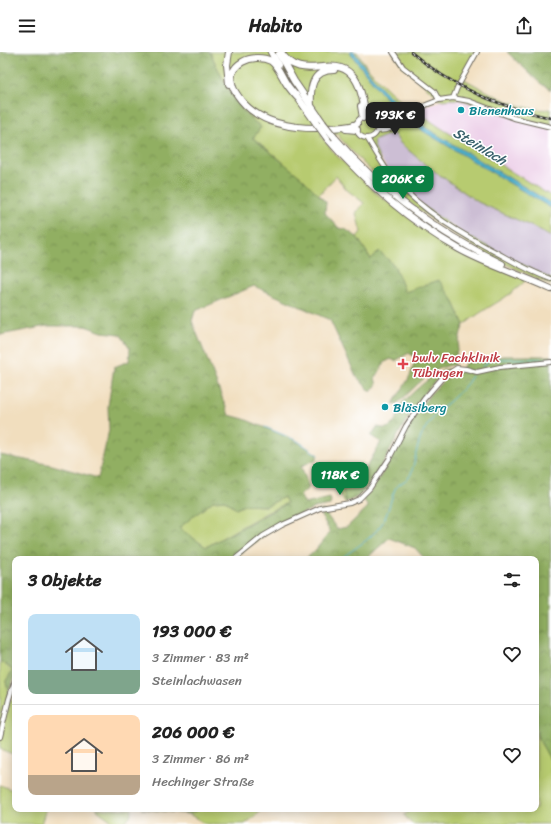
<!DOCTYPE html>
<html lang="de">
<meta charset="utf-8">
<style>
body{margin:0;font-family:Sriracha,sans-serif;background:#f2f2f2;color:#222;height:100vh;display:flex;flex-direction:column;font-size:15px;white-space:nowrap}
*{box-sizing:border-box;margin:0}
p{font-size:13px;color:#767676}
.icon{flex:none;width:22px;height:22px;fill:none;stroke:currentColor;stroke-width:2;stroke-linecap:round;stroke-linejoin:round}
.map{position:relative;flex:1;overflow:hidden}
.details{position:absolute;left:12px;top:504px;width:527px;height:256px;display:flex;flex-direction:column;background:#fff;border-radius:8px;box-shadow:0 2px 10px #0003}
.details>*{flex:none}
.price{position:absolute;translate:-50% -34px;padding:0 9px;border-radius:8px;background:#0b8043;color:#fff;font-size:13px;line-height:26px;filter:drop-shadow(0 1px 2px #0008)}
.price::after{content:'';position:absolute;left:50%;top:24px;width:12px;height:9px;margin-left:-6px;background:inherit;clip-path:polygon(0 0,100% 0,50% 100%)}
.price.current{background:#222;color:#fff}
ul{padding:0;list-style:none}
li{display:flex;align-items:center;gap:12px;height:100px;padding:0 16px}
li+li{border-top:1px solid #e0e0e0}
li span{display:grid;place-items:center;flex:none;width:112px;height:80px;border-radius:8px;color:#555}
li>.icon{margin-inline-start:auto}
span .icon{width:48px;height:48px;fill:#fffc;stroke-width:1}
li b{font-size:17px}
h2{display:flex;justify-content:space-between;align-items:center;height:48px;padding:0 16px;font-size:17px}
header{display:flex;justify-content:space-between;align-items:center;height:52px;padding:0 16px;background:#fff;font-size:18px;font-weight:800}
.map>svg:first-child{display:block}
.built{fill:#edd0e9}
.industrial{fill:#ccbed4}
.green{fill:#b7cb6f;stroke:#717b4d}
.forest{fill:url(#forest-crowns);stroke:#5e6d46;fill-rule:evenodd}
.water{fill:#4eb1cd;stroke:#3c6e7c}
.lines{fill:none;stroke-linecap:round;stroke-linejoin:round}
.stream{stroke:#4eb1cd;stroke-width:1}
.minor-casing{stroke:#706a5e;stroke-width:6}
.highway-casing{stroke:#706a5e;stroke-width:8}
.minor{stroke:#fff;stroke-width:4}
.highway{stroke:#fff;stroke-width:6}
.rail-casing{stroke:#2b2b2b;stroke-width:2.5}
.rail{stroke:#fff;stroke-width:1;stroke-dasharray:3;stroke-linecap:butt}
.highway-bridge-casing{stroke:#706a5e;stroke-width:8;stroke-linecap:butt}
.highway-bridge{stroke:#fff;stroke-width:6}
.culture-dot{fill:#0f9aa8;stroke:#fff;stroke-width:1.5}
.health-dot{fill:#e0444e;stroke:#fff;stroke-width:1.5}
.labels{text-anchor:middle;stroke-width:3;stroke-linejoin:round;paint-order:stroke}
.culture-label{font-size:13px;fill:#0d838f;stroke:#fff;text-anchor:start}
.health-label{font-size:13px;fill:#be3a42;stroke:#fff;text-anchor:start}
.water-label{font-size:14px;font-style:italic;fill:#39616c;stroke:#fff}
</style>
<header><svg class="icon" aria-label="menu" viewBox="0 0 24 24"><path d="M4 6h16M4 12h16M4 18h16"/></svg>Habito<svg class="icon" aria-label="share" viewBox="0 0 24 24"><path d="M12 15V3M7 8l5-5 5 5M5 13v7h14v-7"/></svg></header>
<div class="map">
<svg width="551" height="772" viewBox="0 0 551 772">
<defs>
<pattern id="forest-crowns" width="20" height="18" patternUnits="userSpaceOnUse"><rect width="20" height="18" fill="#91af62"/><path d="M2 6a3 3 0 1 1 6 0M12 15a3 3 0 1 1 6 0" fill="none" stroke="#778f51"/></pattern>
</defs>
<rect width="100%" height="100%" fill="#fff"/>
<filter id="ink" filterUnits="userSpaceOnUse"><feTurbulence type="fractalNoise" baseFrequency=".025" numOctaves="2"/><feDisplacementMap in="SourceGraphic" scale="8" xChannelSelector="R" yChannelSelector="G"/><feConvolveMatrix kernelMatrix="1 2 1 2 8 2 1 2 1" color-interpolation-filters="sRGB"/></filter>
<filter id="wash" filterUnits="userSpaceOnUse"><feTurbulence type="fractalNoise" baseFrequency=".012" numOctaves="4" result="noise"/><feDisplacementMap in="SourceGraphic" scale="16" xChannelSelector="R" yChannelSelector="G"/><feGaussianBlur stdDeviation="0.9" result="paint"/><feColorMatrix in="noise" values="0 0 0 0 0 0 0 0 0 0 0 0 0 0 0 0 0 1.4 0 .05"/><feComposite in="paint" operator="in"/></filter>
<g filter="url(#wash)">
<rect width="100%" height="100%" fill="#f1debe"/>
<path class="built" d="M453,46L551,75V144L441,76L417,59L426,53Z"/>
<path class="industrial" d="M393,80L400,91L427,114L478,150L535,176L551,185V227L483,194L430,159L395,129L374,97L373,89Z"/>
<path class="green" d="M210,0H357C371,24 393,43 415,60L419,61L441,76L551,144V185L535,176L478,150L427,114L400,91L393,81L373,89L375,97L382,113L414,147L456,178L551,227V233L491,205L435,170L388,134L365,113L339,85V82L320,83L336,103L376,141L433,184L527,227C509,247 483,256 464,273L453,248L405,240L394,213L371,207L357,185L361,180L356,161L364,151L347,138L336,124L319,143L277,105L253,86L261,75C233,54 224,30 210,0Z
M393,0H477L462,26C487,39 522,61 551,57V75L514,66L460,47L439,48L438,45L403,15Z
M329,412H331L344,418L351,417L348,421L340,427L346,435L343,439L346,450H344L328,415Z
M284,445L287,451L266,461L206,495L178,476L213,449L225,448L236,457L244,453L266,454Z
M0,609L13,618L6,629L9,647L15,651V703L0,697Z
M536,680L538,686L551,709V772H412L404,763L413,757H536Z
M0,733L15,739V757H46L41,772H0Z
M96,757H132V759L130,764L123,772H116Z
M200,757H264L245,772H206L189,762Z"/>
<path class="forest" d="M0,0H210C225,31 232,53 261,75L253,86L302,126L326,150L325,161L339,176L345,177L357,185L371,207L379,199L394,213L405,240L439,228L453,248L464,273L461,280L454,313C432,314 416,335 400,349L396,352H393C400,339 415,322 414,306L409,301L395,309L391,307L385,310L375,327L377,332L371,340L356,324L330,268L254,234L195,259L192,269L229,363L244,367L295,388L317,402V407L301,414L309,436L300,443L305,452L330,446L331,449L330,453L314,456L281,471L233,507H15V623L8,641L6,629L13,618L0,609V403L52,413L98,426L109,378L108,354L114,315L129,309L130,296L120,282L102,280L85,274H47L0,283ZM284,445L287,451L206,495L179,476L213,449L225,448L236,457L244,453L266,454Z
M507,0H551V38L540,31Z
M503,304H551V709L538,686L536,680V507H425L415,496L389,486L366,507H305L313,501L330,480L319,459L323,458L337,477L347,475L368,455L363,446L373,437L416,362L430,342L446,326L461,319L465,311Z
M447,317L449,318C416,340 400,383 380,416C374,426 367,438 357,445C354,447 350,448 346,450L343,439L346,435L340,427L348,421L361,425L381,390L371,384L377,375C380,375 384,377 387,376C395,373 399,361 400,353C414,340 428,324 447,317Z
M141,757H200L189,762Z"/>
<path class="water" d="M349,0H354L373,26L389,44L426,76L551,151V156L423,79L386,47Z"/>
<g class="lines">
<path class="stream" d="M482,315L491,307H551
M265,375L298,389L318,403
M340,507C356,495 376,485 385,466C389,457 391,446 395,437C399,431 407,429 411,422C412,419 413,414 414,411C417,397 420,382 429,371C442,353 461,343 472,324"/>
</g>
</g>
<g filter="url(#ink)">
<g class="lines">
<defs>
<path id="minor" d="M393,0L403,15L434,39L439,48
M453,46L457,36L477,0
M356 75a11 11 0 1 1 22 0a11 11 0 1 1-22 0Z
M377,72L385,74L395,72
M377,79L387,78L395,75L426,53L439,48L453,46L469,49L514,66L551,75
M367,86C376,100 383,115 394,127C423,160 463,183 501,203C517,212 534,221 551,227
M235,507L263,484L282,473L320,456L350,451L359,447L370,436L375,428L389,407L406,374L424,347L443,325L457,316L466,317L477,320L500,315L551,310
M0,685L9,647L15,628"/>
<path id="highway" d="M229,0L227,13L229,32
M271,0L278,13
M281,0C300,32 331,2 351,22C362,32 362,52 368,65
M279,2L294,29L323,71
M296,43L316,71
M298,46C294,42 291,38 288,34C282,26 279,15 271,9C253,0 225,12 233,35C234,39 238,44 241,48C261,73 294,77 324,76C335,76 347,76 357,72
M361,54L363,66
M311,55C310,37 311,18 334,18
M346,77L357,78
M327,86C364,129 409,169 459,197C488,213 521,223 551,237
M335,86C381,140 439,181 502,212"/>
</defs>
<use href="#minor" class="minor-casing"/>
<use href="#highway" class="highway-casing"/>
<use href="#minor" class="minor"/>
<use href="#highway" class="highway"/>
<defs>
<path id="rail" d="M411,0C453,36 498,54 551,66"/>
</defs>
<use href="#rail" class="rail-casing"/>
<use href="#rail" class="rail"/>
<defs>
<path id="highway-bridge" d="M316,71L327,86
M323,71L335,86"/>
</defs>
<use href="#highway-bridge" class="highway-bridge-casing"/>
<use href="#highway-bridge" class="highway-bridge"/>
</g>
</g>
<g class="culture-dot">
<circle cx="461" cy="58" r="4"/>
<circle cx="385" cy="355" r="4"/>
</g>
<path class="health-dot" d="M401 306h4v4h4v4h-4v4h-4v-4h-4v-4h4z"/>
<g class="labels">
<g class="culture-label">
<text x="469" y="63">Bienenhaus</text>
<text x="393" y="360">Bläsiberg</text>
</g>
<g class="health-label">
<text x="412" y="310">bwlv Fachklinik<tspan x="412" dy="15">Tübingen</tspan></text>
</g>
<g class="water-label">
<text transform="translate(480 94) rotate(31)" y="5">Steinlach</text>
</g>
</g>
</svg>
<b class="price current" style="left:395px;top:84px">193K €</b>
<b class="price" style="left:403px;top:148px">206K €</b>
<b class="price" style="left:340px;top:444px">118K €</b>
<section class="details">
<h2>3 Objekte<svg class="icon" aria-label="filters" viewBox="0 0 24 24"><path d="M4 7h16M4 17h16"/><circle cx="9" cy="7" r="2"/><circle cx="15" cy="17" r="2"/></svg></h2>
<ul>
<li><span style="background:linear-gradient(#bfe0f5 70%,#7fa58c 0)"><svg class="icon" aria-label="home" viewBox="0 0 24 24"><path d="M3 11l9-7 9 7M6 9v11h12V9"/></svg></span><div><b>193 000 €</b><p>3 Zimmer · 83 m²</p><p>Steinlachwasen</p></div><svg class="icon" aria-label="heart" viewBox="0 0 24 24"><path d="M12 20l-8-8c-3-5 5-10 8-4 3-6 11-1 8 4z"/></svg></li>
<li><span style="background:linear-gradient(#ffd9b3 75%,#b9a48a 0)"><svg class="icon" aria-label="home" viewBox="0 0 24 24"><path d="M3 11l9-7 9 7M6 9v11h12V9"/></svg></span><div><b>206 000 €</b><p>3 Zimmer · 86 m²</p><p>Hechinger Straße</p></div><svg class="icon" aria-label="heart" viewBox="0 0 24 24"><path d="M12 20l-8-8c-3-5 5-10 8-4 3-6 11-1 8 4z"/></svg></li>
</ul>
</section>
</div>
